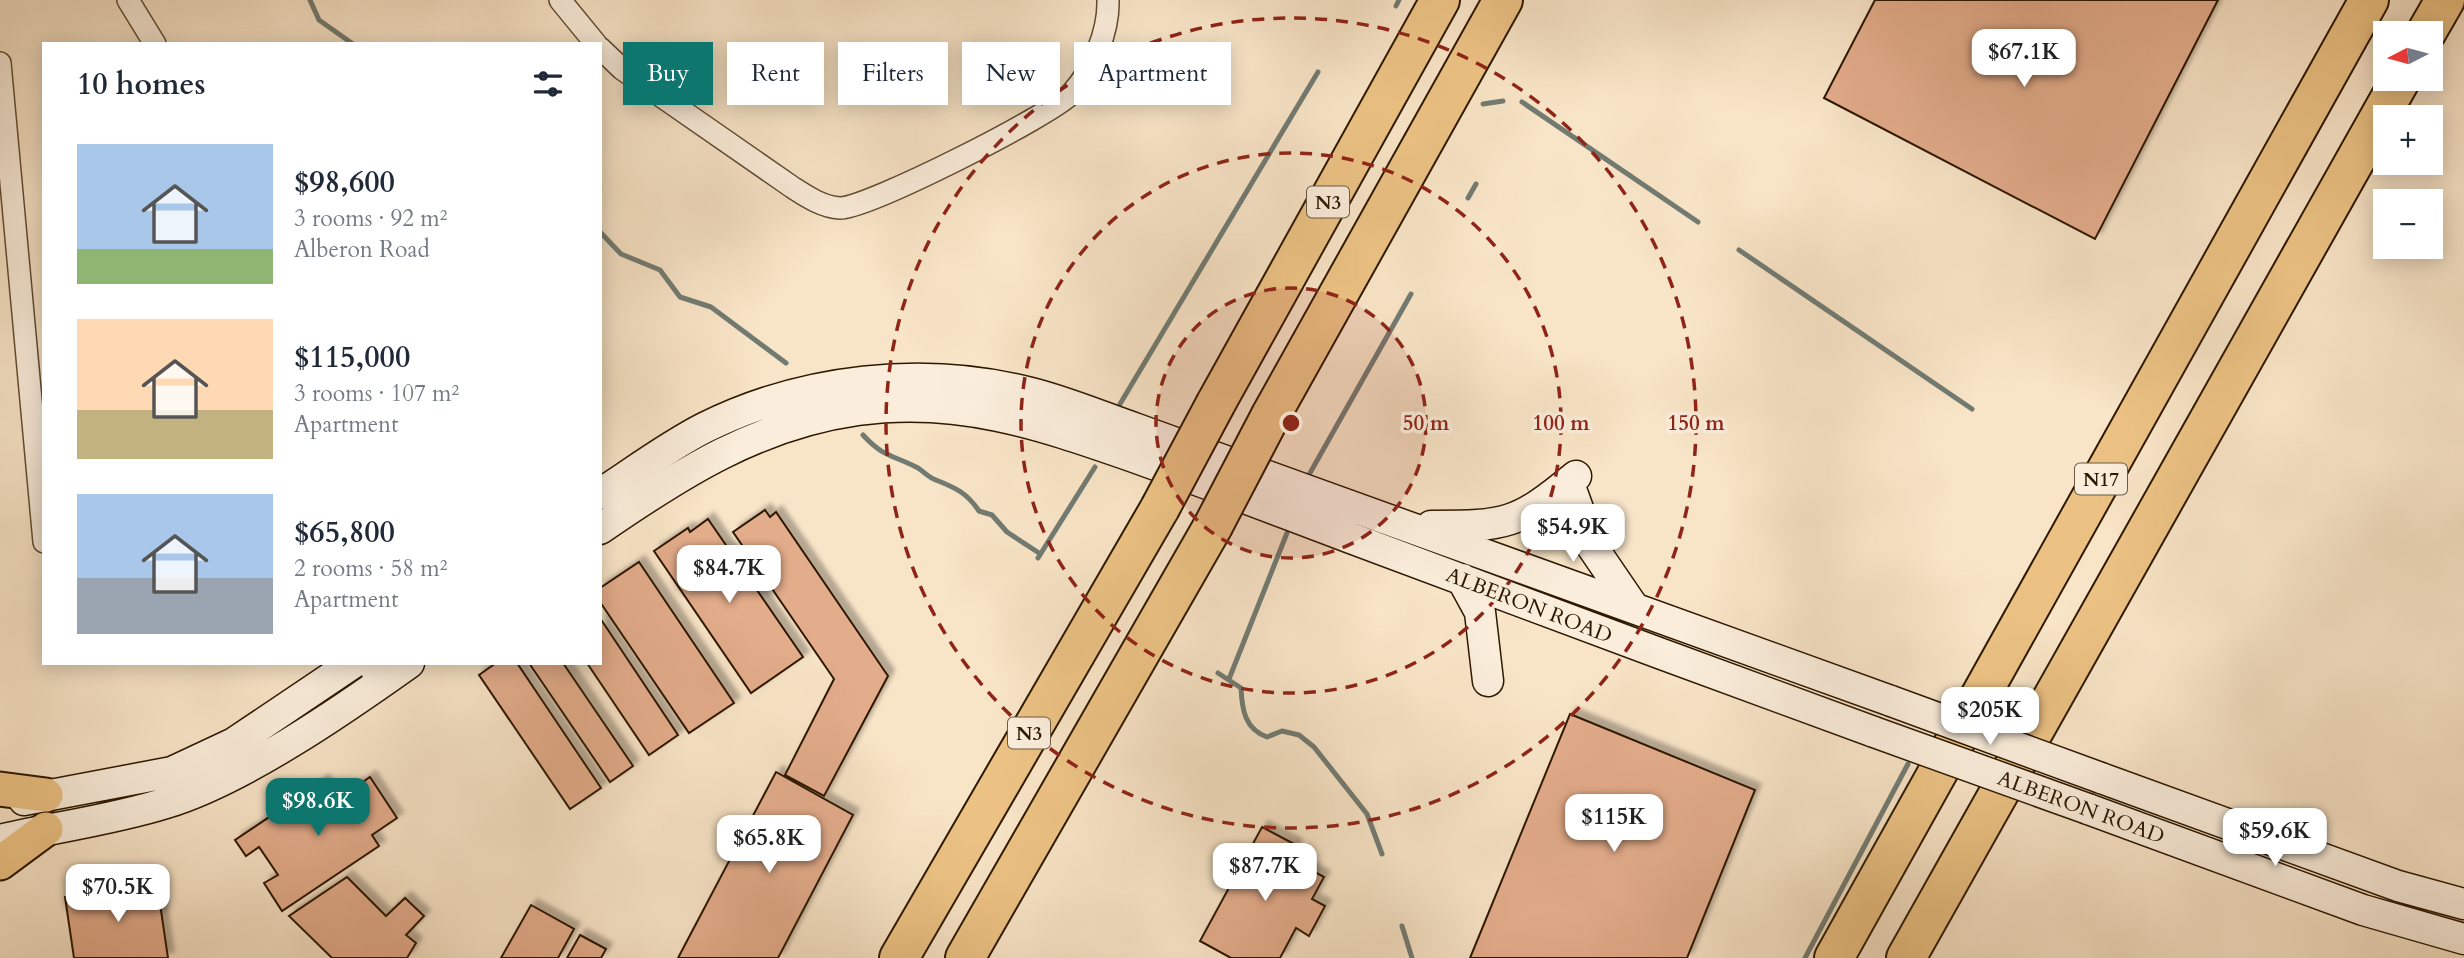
<!DOCTYPE html>
<meta charset="utf-8">
<style>
body{margin:0;font-family:Cardo,serif;background:#f6f6f7;color:#1f2937;height:100vh;display:flex;flex-direction:column;font-size:26px;white-space:nowrap}
*{box-sizing:border-box;margin:0}
p{font-size:23px;color:#747a83}
.icon{flex:none;width:38px;height:38px;fill:none;stroke:currentColor;stroke-width:2;stroke-linecap:round;stroke-linejoin:round}
.map{position:relative;flex:1;overflow:hidden}
.details{position:absolute;left:42px;top:42px;width:560px;height:623px;display:flex;flex-direction:column;background:#fff;border-radius:0px;box-shadow:0 4px 18px #0003}
.details>*{flex:none}
.banner{position:absolute;left:623px;top:42px;width:665px;height:63px;display:flex;gap:14px}
.needle{width:46px;rotate:264deg}
.buttons{position:absolute;left:2373px;top:21px;display:grid;gap:14px}
.buttons a{display:grid;place-items:center;width:70px;height:70px;border-radius:0px;background:#fff;box-shadow:0 4px 18px #0003;font-size:35px}
.price{position:absolute;translate:-50% -60px;padding:0 16px;border-radius:14px;background:#fff;color:#222;font-size:23px;line-height:46px;filter:drop-shadow(0 2px 4px #0008)}
.price::after{content:'';position:absolute;left:50%;top:42px;width:21px;height:16px;margin-left:-10px;background:inherit;clip-path:polygon(0 0,100% 0,50% 100%)}
.price.selected{background:#0f766e;color:#fff}
ul{padding:0;list-style:none}
li{display:flex;align-items:center;gap:21px;height:175px;padding:0 35px}
li span{display:grid;place-items:center;flex:none;width:196px;height:140px;border-radius:0px;color:#555}
li>.icon{margin-inline-start:auto}
span .icon{width:84px;height:84px;fill:#fffc;stroke-width:1}
li b{font-size:30px}
h2{display:flex;justify-content:space-between;align-items:center;height:84px;padding:0 35px;font-size:30px}
.chip{padding:0 24px;border-radius:0px;background:#fff;box-shadow:0 4px 18px #0003;font-size:24px;line-height:63px}
.chip.selected{background:#0f766e;color:#fff}
.map>svg:first-child{display:block}
.lines{fill:none;stroke-linecap:round;stroke-linejoin:round}
.stream{stroke:#727b72;stroke-width:5}
.building{fill:#e3ac8b;stroke:#2e1900;stroke-width:2;filter:url(#shadow)}
.minor-casing{stroke:#604c32;stroke-width:24}
.secondary-casing{stroke:#2e1900;stroke-width:33}
.primary-casing{stroke:#2e1900;stroke-width:37}
.motorway-casing{stroke:#2e1900;stroke-width:42}
.minor{stroke:#faeddb;stroke-width:21}
.secondary{stroke:#faeddb;stroke-width:30}
.primary{stroke:#ecc284;stroke-width:33}
.motorway{stroke:#ecc284;stroke-width:38}
.secondary-bridge-casing{stroke:#2e1900;stroke-width:33;stroke-linecap:butt}
.motorway-bridge-casing{stroke:#2e1900;stroke-width:42;stroke-linecap:butt}
.secondary-bridge{stroke:#faeddb;stroke-width:30}
.motorway-bridge{stroke:#ecc284;stroke-width:38}
.ring{fill:none;stroke:#8f2418;stroke-width:3.5;stroke-dasharray:12 9}
.labels{text-anchor:middle;stroke-width:7;stroke-linejoin:round;paint-order:stroke}
.shield{fill:#faeddb;stroke:#6b5942;stroke-width:2}
.shield-label{font-size:19px;font-weight:bold;fill:#2e1900}
.street-label{font-size:21px;fill:#2e1900;stroke:#faeddb}
.centre{fill:#8f2418;stroke:#faeddb;stroke-width:3.5}
.ring-label{font-size:21px;text-anchor:middle;font-weight:bold;fill:#8f2418;stroke:#faeddb;stroke-width:7;stroke-linejoin:round;paint-order:stroke}
</style>
<div class="map">
<svg width="2464" height="958" viewBox="0 0 2464 958">
<defs>
<filter id="shadow"><feDropShadow dx="6" dy="-6" stdDeviation="2" flood-color="#0004"/></filter>
</defs>
<rect width="100%" height="100%" fill="#f8e4c7"/>
<filter id="stains"><feTurbulence type="fractalNoise" baseFrequency=".00286" numOctaves="4"/><feColorMatrix values="0 0 0 0 .2 0 0 0 0 .09 0 0 0 0 .02 0 0 0 .5 -.17"/></filter>
<radialGradient id="worn" r=".72"><stop offset=".6" stop-color="#630" stop-opacity="0"/><stop offset="1" stop-color="#630" stop-opacity=".3"/></radialGradient>
<g class="lines">
<path class="stream" d="M310,0L319,20L353,44
M1396,6L1399,0
M1522,102L1698,222
M1483,104L1503,101
M1468,198L1476,184
M600,232L621,254L660,270L680,297L711,307L786,363
M1739,250L1972,409
M1120,404L1318,72
M863,435C884,458 894,455 918,468C924,472 929,478 936,480C956,488 967,493 979,511L992,515L1007,532L1039,553
M1310,473L1411,294
M1038,558L1095,467
M1218,673L1241,688C1242,710 1245,729 1267,737L1282,731L1299,735L1314,747L1367,814L1382,854
M1229,679L1287,533
M1402,926L1412,958
M1805,958L1908,764"/>
</g>
<path class="building" d="M1875,0H2218L2095,239L1824,98Z
M765,510L770,517L776,512L888,676L824,796L785,775L834,679L733,532Z
M708,519L803,657L751,693L654,551L688,528L690,532Z
M639,562L734,703L689,733L600,602V588Z
M600,618L678,735L649,755L587,663H600Z
M496,663H517L601,788L570,809L479,675Z
M529,663H563L633,766L610,782Z
M1570,714L1755,790L1687,958H1470Z
M776,772L853,815L778,958H678Z
M370,777L397,818L372,835L379,846L282,911L264,883L278,875L259,847L246,856L235,840L323,781L336,801Z
M1262,827L1296,845L1289,858L1324,877L1312,899L1325,906L1309,936L1296,928L1280,958H1231L1200,941Z
M347,877L386,916L405,898L424,916L406,935L416,943L407,958H332L289,916Z
M157,883L168,958H74L65,897Z
M531,905L574,929L558,958H501Z
M580,935L606,949L601,958H567Z"/>
<g class="lines">
<defs>
<path id="minor" d="M128,0L155,44
M560,0L596,44
M600,48L622,69L792,187C806,196 822,207 840,208C868,208 1052,115 1072,93C1093,70 1109,31 1108,0
M0,63L44,542
M368,663L378,685"/>
<path id="secondary" d="M1571,489L1591,545L1634,608
M600,494C634,472 667,447 704,428C802,379 924,365 1031,393C1067,402 1102,417 1137,429L1891,701
M1431,526C1506,526 1517,525 1576,476
M600,529C681,473 758,424 858,410C957,396 1039,424 1131,456C1204,482 1276,510 1348,537C1524,603 1698,668 1874,732
M1462,579L1480,612L1488,681
M2101,778L2398,886L2464,904
M24,800L172,772L234,743L353,663
M2088,809L2363,910L2464,939
M0,840C55,827 112,820 166,803C242,780 343,710 409,663"/>
<path id="primary" d="M0,789L46,795
M0,863L46,829"/>
<path id="motorway" d="M2426,33L2445,0
M1216,403L1440,0
M1271,415L1503,0
M899,958L1160,508
M965,958L1213,526
M1834,958L2369,0
M1906,958L2401,79"/>
</defs>
<use href="#minor" class="minor-casing"/>
<use href="#secondary" class="secondary-casing"/>
<use href="#primary" class="primary-casing"/>
<use href="#motorway" class="motorway-casing"/>
<use href="#minor" class="minor"/>
<use href="#secondary" class="secondary"/>
<use href="#primary" class="primary"/>
<use href="#motorway" class="motorway"/>
<defs>
<path id="secondary-bridge" d="M1891,701L2101,778
M1874,732L2088,809"/>
<path id="motorway-bridge" d="M1160,508L1216,403
M1213,526L1271,415"/>
</defs>
<use href="#secondary-bridge" class="secondary-bridge-casing"/>
<use href="#motorway-bridge" class="motorway-bridge-casing"/>
<use href="#secondary-bridge" class="secondary-bridge"/>
<use href="#motorway-bridge" class="motorway-bridge"/>
</g>
<circle cx="1291" cy="423" r="135" fill="#8f2418" fill-opacity=".12"/>
<g class="ring">
<circle cx="1291" cy="423" r="135"/>
<circle cx="1291" cy="423" r="270"/>
<circle cx="1291" cy="423" r="405"/>
</g>
<g class="labels">
<g class="shield">
<rect x="1307" y="186.5" width="42" height="31" rx="5"/>
<rect x="2075" y="463.5" width="52" height="31" rx="5"/>
<rect x="1008" y="717.5" width="42" height="31" rx="5"/>
</g>
<g class="shield-label">
<text x="1328" y="209">N3</text>
<text x="2101" y="486">N17</text>
<text x="1029" y="740">N3</text>
</g>
<g class="street-label">
<text transform="translate(1529 605) rotate(21)" y="7">ALBERON ROAD</text>
<text transform="translate(2081 807) rotate(20)" y="7">ALBERON ROAD</text>
</g>
</g>
<circle cx="1291" cy="423" r="10" class="centre"/>
<g class="ring-label">
<text x="1426" y="430">50 m</text>
<text x="1561" y="430">100 m</text>
<text x="1696" y="430">150 m</text>
</g>
<rect width="100%" height="100%" filter="url(#stains)"/>
<rect width="100%" height="100%" fill="url(#worn)"/>
</svg>
<div class="buttons">
<a><svg class="needle" viewBox="-14 -14 28 28"><path d="M0-13l5 13h-10z" fill="#e53935"/><path d="M0 13l5-13h-10z" fill="#747a83"/></svg></a>
<a>+</a>
<a>−</a>
</div>
<b class="price" style="left:2024px;top:89px">$67.1K</b>
<b class="price" style="left:1573px;top:564px">$54.9K</b>
<b class="price" style="left:729px;top:605px">$84.7K</b>
<b class="price" style="left:1990px;top:747px">$205K</b>
<b class="price selected" style="left:318px;top:838px">$98.6K</b>
<b class="price" style="left:1614px;top:854px">$115K</b>
<b class="price" style="left:2275px;top:868px">$59.6K</b>
<b class="price" style="left:769px;top:875px">$65.8K</b>
<b class="price" style="left:1265px;top:903px">$87.7K</b>
<b class="price" style="left:118px;top:924px">$70.5K</b>
<div class="banner">
<a class="chip selected">Buy</a>
<a class="chip">Rent</a>
<a class="chip">Filters</a>
<a class="chip">New</a>
<a class="chip">Apartment</a>
</div>
<section class="details">
<h2>10 homes<svg class="icon" aria-label="filters" viewBox="0 0 24 24"><path d="M4 7h16M4 17h16"/><circle cx="9" cy="7" r="2"/><circle cx="15" cy="17" r="2"/></svg></h2>
<ul>
<li><span style="background:linear-gradient(#a9c7e8 75%,#8fb573 0)"><svg class="icon" aria-label="home" viewBox="0 0 24 24"><path d="M3 11l9-7 9 7M6 9v11h12V9"/></svg></span><div><b>$98,600</b><p>3 rooms · 92 m²</p><p>Alberon Road</p></div></li>
<li><span style="background:linear-gradient(#ffd9b3 65%,#c2b280 0)"><svg class="icon" aria-label="home" viewBox="0 0 24 24"><path d="M3 11l9-7 9 7M6 9v11h12V9"/></svg></span><div><b>$115,000</b><p>3 rooms · 107 m²</p><p>Apartment</p></div></li>
<li><span style="background:linear-gradient(#a9c7e8 60%,#9aa5b1 0)"><svg class="icon" aria-label="home" viewBox="0 0 24 24"><path d="M3 11l9-7 9 7M6 9v11h12V9"/></svg></span><div><b>$65,800</b><p>2 rooms · 58 m²</p><p>Apartment</p></div></li>
</ul>
</section>
</div>
